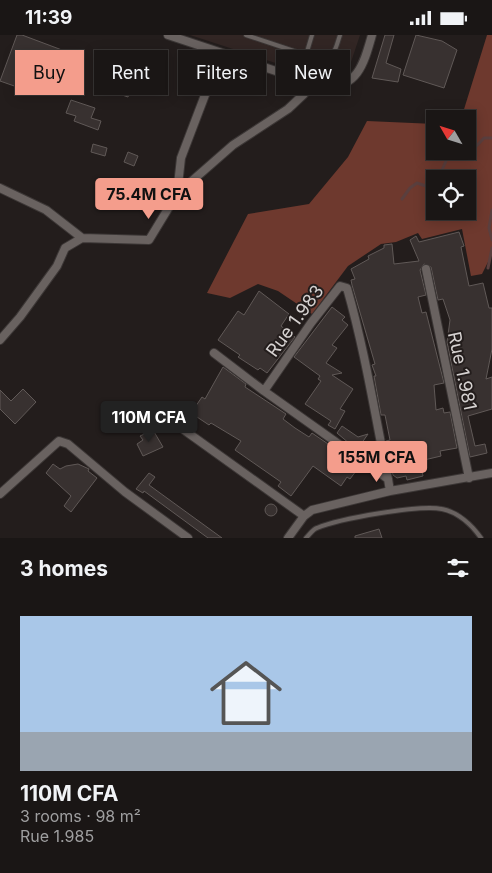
<!DOCTYPE html>
<meta charset="utf-8">
<style>
body{margin:0;font-family:Inter,sans-serif;background:#231f1e;color:#f1f3f6;height:100vh;display:flex;flex-direction:column;font-size:19px;white-space:nowrap}
*{box-sizing:border-box;margin:0}
p{font-size:16px;color:#9f9fa0}
.icon{flex:none;width:28px;height:28px;fill:none;stroke:currentColor;stroke-width:2;stroke-linecap:round;stroke-linejoin:round}
.map{position:relative;height:503px;overflow:hidden}
.side{display:flex;flex-direction:column;background:#1a1615;flex:1}
.side>*{flex:none}
.top-card{position:absolute;left:15px;top:15px;width:462px;height:45px;display:flex;gap:10px}
.needle{width:32px;rotate:309deg}
.controls{position:absolute;left:426px;top:75px;display:grid;gap:10px}
.controls a{display:grid;place-items:center;width:50px;height:50px;border-radius:0px;background:#1a1615;box-shadow:0 2px 12px #0003,0 0 0 1px #383534;font-size:25px}
.price{position:absolute;translate:-50% -42px;padding:0 11px;border-radius:5px;background:#f49d8c;color:#111;font-size:16px;line-height:32px;filter:drop-shadow(0 1px 2px #0008)}
.price::after{content:'';position:absolute;left:50%;top:30px;width:15px;height:11px;margin-left:-8px;background:inherit;clip-path:polygon(0 0,100% 0,50% 100%)}
.price.on{background:#222;color:#fff}
ul{padding:0;list-style:none}
li{display:grid;align-content:center;gap:10px;height:265px;padding:0 20px}
li span{display:grid;place-items:center;height:155px;border-radius:0px;color:#555}
li>.icon{margin-inline-start:auto}
span .icon{width:90px;height:90px;fill:#fffc;stroke-width:1}
li b{font-size:21px}
h2{display:flex;justify-content:space-between;align-items:center;height:60px;padding:0 20px;font-size:21px}
.tag{padding:0 18px;border-radius:0px;background:#1a1615;box-shadow:0 2px 12px #0003,0 0 0 1px #383534;font-size:18px;line-height:45px}
.tag.on{background:#f49d8c;color:#111}
.status{display:flex;justify-content:space-between;align-items:center;height:35px;padding:0 25px;background:#1a1615;direction:ltr}
.status svg{height:14px;fill:currentColor}
.map>svg:first-child{display:block}
.built{fill:#322624}
.forest{fill:#6e392e;fill-rule:evenodd}
.lines{fill:none;stroke-linecap:round;stroke-linejoin:round}
.stream{stroke:#5a3f3e;stroke-width:3}
.building{fill:#383130;stroke:#605957}
.lane-casing{stroke:#3c3736;stroke-width:6}
.street-casing{stroke:#3c3736;stroke-width:10}
.lane{stroke:#696260;stroke-width:4}
.street{stroke:#696260;stroke-width:8}
.labels{text-anchor:middle;stroke-width:4;stroke-linejoin:round;paint-order:stroke}
.street-label{font-size:18px;fill:#d5d1d0;stroke:#231d1c}
</style>
<div class="status"><b>11:39</b><svg viewBox="0 0 49 12"><path d="M0 12V9h3v3zM5 12V6h3v6zM10 12V3h3v9zM15 12V0h3v12zM26 1h20v11H26zM47 4h2v5h-2z"/></svg></div>
<div class="map">
<svg width="492" height="503" viewBox="0 0 492 503">
<rect width="100%" height="100%" fill="#231d1c"/>
<path class="built" d="M190,0H360L348,36L331,46Z"/>
<path class="forest" d="M487,0H492V219L482,239L471,241L462,194L422,204L418,198L396,207L381,209L348,231L312,279L278,256L258,249L230,263L207,258L248,179L309,169L348,122L367,86L435,89V116H468V84H461ZM435,144H468V176H435Z"/>
<g class="lines">
<path class="stream" d="M438,144L450,117L468,120L484,103H492
M402,164L410,153L417,148L435,154
M492,175L489,193L492,205
M488,233L492,213"/>
</g>
<path class="building" d="M17,0H22L70,18L71,15L82,20L72,43L30,27L20,53L0,46Z
M385,0H394L386,28L401,34L398,47L372,43Z
M416,0L442,6L457,15L444,53L403,40Z
M106,25L137,37L128,62L96,51Z
M71,65L95,73L91,83L101,86L98,95L74,86L76,81L66,78Z
M93,109L107,113L105,121L91,117Z
M128,117L138,121L134,131L124,127Z
M459,197L464,211L461,212L469,251L483,248L489,273H492V314L486,344L492,342V374L468,381L475,411L485,409L487,418L470,422L447,307L450,285L443,264L438,265L431,232L424,229L420,235L426,260L418,262L422,278L426,277L444,348L434,350L436,375L443,373L444,378L450,377L457,413L440,416L441,421L420,426L423,441L407,445L406,441L397,443L393,440L386,406L390,405L385,380H381L374,341H376L372,330L375,329L352,250L351,245L355,244L351,234L369,224L368,221L384,213V210L392,209L394,229L419,226L410,205L416,201L419,207Z
M259,256L289,279L281,291L295,302L267,338L260,333L258,335L238,322L240,320L218,305L238,276L244,280Z
M332,272L345,282L342,285L348,290L332,310L337,313L326,328L342,338L332,340L353,354L340,374L345,376L335,394L328,390L331,386L305,369L321,346L318,344L320,341L294,322Z
M223,332L246,349L245,352L286,379L283,384L295,393L309,402L312,398L356,428L352,434L356,436L350,444L347,442L341,451L313,431L291,461L278,451L281,447L235,415L241,406L211,388L209,390L191,378L202,362L205,364Z
M23,354L36,367L15,389L0,374V355L11,366Z
M342,391L358,402L368,399L357,415L337,398Z
M153,395L163,412L143,421L137,409L143,405L140,401Z
M53,429L60,434L66,431L78,429L89,434L88,436L97,443L71,477L64,471L71,461L46,438Z
M149,438L155,442L149,450L222,503H208L144,456L143,458L136,454Z
M265 475a6 6 0 1 1 12 0a6 6 0 1 1-12 0Z
M379,494L382,503H355V501Z"/>
<g class="lines">
<defs>
<path id="lane" d="M246,0L321,25C335,23 336,12 340,0
M306,20L312,0
M306,503C310,499 313,494 317,493C338,484 421,469 442,474C458,477 472,490 481,503"/>
<path id="street" d="M168,0L324,52C358,53 364,28 372,0
M0,153L46,175L82,203
M177,159L181,123L221,18
M426,234L469,443
M0,305L20,282L57,231L65,213L82,203L149,205L177,159L233,110L288,74L304,59L312,48
M214,318L264,356
M184,395L304,481
M388,444L264,356L311,288L340,251L347,253C365,316 375,380 388,444L390,456
M0,459L59,406L68,409L125,457L188,503
M288,503L304,481L312,475L390,456L492,438"/>
</defs>
<use href="#lane" class="lane-casing"/>
<use href="#street" class="street-casing"/>
<use href="#lane" class="lane"/>
<use href="#street" class="street"/>
</g>
<g class="labels">
<g class="street-label">
<text transform="translate(295 286) rotate(-54)" y="6">Rue 1.983</text>
<text transform="translate(462 336) rotate(78)" y="6">Rue 1.981</text>
</g>
</g>
</svg>
<div class="controls">
<a><svg class="needle" viewBox="-14 -14 28 28"><path d="M0-13l5 13h-10z" fill="#e53935"/><path d="M0 13l5-13h-10z" fill="#9f9fa0"/></svg></a>
<a><svg class="icon" aria-label="locate" viewBox="0 0 24 24"><circle cx="12" cy="12" r="6"/><path d="M12 2v4M12 18v4M2 12h4M18 12h4"/></svg></a>
</div>
<b class="price" style="left:149px;top:185px">75.4M CFA</b>
<b class="price on" style="left:149px;top:408px">110M CFA</b>
<b class="price" style="left:377px;top:448px">155M CFA</b>
<div class="top-card">
<a class="tag on">Buy</a>
<a class="tag">Rent</a>
<a class="tag">Filters</a>
<a class="tag">New</a>
</div>
</div>
<section class="side">
<h2>3 homes<svg class="icon" aria-label="filters" viewBox="0 0 24 24"><path d="M4 7h16M4 17h16"/><circle cx="9" cy="7" r="2"/><circle cx="15" cy="17" r="2"/></svg></h2>
<ul>
<li><span style="background:linear-gradient(#a9c7e8 75%,#9aa5b1 0)"><svg class="icon" aria-label="home" viewBox="0 0 24 24"><path d="M3 11l9-7 9 7M6 9v11h12V9"/></svg></span><div><b>110M CFA</b><p>3 rooms · 98 m²</p><p>Rue 1.985</p></div></li>
</ul>
</section>
